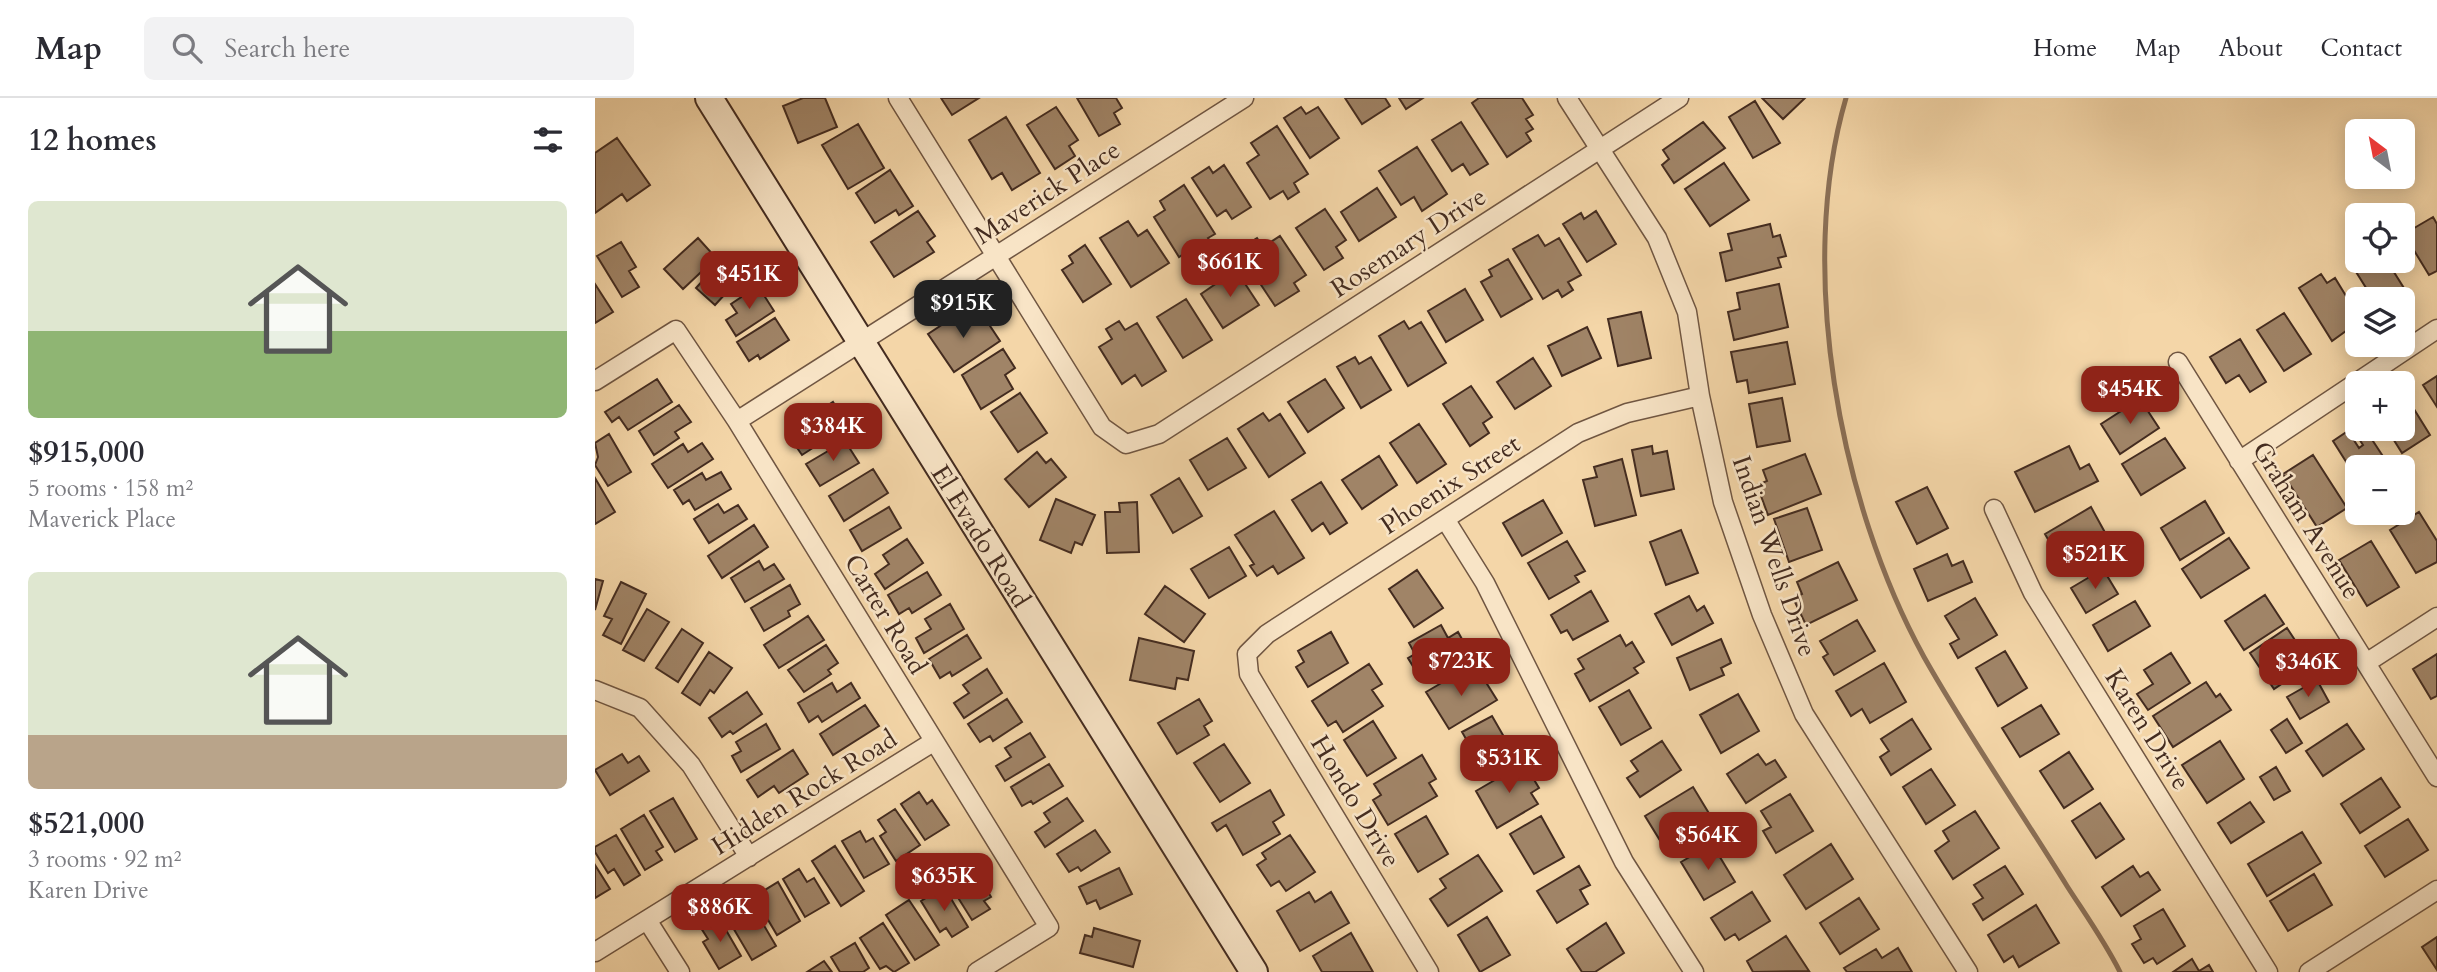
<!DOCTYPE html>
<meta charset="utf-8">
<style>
body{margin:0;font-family:Cardo,serif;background:#f2f2f3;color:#2b2b33;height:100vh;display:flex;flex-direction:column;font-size:26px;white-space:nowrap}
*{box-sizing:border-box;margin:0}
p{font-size:23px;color:#7c7c81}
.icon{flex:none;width:38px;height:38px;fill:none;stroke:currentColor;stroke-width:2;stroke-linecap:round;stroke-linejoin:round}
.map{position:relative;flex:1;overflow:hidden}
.details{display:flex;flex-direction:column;background:#fff;width:595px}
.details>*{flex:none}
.needle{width:46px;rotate:328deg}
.tools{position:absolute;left:1750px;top:21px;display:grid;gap:14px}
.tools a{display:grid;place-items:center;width:70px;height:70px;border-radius:10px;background:#fff;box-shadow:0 4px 18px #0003;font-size:35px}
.price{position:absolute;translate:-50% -60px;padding:0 16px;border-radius:14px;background:#8f2418;color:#fff;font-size:23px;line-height:46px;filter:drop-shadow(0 2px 4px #0008)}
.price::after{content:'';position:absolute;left:50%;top:42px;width:21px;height:16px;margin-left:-10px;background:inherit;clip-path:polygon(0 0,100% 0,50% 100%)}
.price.on{background:#222;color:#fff}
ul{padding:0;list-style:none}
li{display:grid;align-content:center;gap:14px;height:371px;padding:0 28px}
li span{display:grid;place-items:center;height:217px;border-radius:10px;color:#555}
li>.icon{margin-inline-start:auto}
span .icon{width:126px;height:126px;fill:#fffc;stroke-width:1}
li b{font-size:30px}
h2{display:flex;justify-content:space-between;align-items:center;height:84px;padding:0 28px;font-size:30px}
header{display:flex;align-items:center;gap:42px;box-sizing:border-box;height:98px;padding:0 35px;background:#fff;border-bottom:2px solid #e1e1e2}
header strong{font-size:33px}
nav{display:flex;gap:38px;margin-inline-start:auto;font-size:24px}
.search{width:490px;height:63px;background:#f2f2f3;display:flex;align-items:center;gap:18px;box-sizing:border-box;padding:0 24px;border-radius:10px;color:#7c7c81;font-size:26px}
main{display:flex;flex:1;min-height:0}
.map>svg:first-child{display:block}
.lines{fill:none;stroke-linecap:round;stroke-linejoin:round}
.stream{stroke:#8a6f56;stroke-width:5}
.building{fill:#a08467;stroke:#442c20;stroke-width:2}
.minor-casing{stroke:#705642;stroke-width:21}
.secondary-casing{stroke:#442c20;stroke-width:30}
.minor{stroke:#f8e4c6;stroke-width:18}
.secondary{stroke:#f8e4c6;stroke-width:26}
.labels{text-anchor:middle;stroke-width:5;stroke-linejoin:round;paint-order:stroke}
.street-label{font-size:26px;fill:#442c20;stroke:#f8e4c6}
</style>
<header>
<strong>Map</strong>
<div class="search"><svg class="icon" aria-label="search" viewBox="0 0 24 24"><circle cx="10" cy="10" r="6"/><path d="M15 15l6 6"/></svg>Search here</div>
<nav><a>Home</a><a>Map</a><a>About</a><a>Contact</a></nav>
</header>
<main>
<section class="details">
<h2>12 homes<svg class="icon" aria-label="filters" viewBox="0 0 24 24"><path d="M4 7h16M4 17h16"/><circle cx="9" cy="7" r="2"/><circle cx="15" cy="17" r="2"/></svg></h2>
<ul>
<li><span style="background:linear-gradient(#dfe7d0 60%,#8fb573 0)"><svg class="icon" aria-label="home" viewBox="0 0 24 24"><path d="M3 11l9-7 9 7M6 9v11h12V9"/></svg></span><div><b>$915,000</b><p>5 rooms · 158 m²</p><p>Maverick Place</p></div></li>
<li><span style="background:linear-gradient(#dfe7d0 75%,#b9a48a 0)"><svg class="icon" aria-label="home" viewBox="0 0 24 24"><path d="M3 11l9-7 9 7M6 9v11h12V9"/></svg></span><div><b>$521,000</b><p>3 rooms · 92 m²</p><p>Karen Drive</p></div></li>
</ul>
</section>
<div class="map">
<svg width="1842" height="874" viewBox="0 0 1842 874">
<rect width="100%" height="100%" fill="#f4d6a8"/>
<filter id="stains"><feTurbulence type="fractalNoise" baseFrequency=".00286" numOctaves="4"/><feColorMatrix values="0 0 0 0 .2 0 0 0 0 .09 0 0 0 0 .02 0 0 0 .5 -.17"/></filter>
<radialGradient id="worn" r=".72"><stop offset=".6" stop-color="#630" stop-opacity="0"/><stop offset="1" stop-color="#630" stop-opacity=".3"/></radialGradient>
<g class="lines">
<path class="stream" d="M1251,0C1201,170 1244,405 1329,559C1373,637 1425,712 1472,788C1490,816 1510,844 1525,874"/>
</g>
<path class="building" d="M208,0H230L242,29L203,45L188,8Z
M346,0H384L357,17Z
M482,0H521L527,10L519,15L525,26L504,38Z
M750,0H790L795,8L767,26Z
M804,0H828L811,11Z
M884,0H927L938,17L931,21L938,31L931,35L936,43L912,59L877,5Z
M1167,0H1210L1188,21Z
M1160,3L1185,45L1158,60L1134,19Z
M461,9L483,42L474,48L480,58L460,71L432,27Z
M706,9L711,16L723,9L744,40L715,60L689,20Z
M411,19L445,75L417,92L407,75L397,81L374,42Z
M866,24L893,66L875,77L868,66L857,73L837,42Z
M1108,24L1130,50L1079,85L1067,67L1074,61L1068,52Z
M263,26L289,70L253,91L227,47Z
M682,28L713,76L699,85L704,94L693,101L688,93L675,101L652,65L664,57L656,45Z
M22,40L55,87L32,103L27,96L0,115V55Z
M822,49L852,96L827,113L819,99L806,107L784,73Z
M1129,65L1154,102L1115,128L1090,91Z
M629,67L656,109L637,121L631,112L622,118L597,80L614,69L618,75Z
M295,72L318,108L304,117L301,112L280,125L261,95Z
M589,87L620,136L613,140L618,148L600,159L595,152L584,159L559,119L570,112L565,103Z
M782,90L801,119L764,143L746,114Z
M730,111L751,142L741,149L748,160L729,172L701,130Z
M323,113L340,138L332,144L339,154L299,179L276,144Z
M1001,113L1021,146L992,164L968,126L986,115L989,121Z
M1838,119L1842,126V173L1834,177L1809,136Z
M533,123L543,138L552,132L574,165L536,189L505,140Z
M1175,126L1178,139L1185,137L1191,158L1183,160L1186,169L1131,183L1125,155L1137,152L1133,136Z
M943,137L950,148L964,140L986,177L973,184L978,192L967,199L963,192L948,201L918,151Z
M685,138L711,177L699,185L704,193L680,208L643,152L662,140L668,149Z
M103,140L121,160L88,191L69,171Z
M26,144L41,169L34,173L44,189L27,199L2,158Z
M490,147L516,186L488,204L467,172L478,165L474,158Z
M133,155L152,172L120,207L101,190Z
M913,161L937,201L906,219L886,184L897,178L894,172Z
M1768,163H1792L1812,195L1801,201H1778L1758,169Z
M641,172L664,207L628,230L606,196Z
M1726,176L1732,185L1740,180L1762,216V225L1737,243L1704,190Z
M0,186L18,214L0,225Z
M1184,186L1193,229L1139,242L1133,214L1145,211L1142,195Z
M163,188L179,213L141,238L131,222L142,215L136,206Z
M870,191L888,222L851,244L833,213Z
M591,201L617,242L588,260L562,219Z
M1046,214L1056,260L1023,268L1013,221Z
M365,215L372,226L387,216L405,243L359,274L333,236Z
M1689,215L1716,256L1689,273L1662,232Z
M180,220L194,242L165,261L163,257L154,263L142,244Z
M524,223L530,232L542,225L571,273L547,288L540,277L527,286L504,249L517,241L511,231Z
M809,223L814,231L826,224L851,265L813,288L784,238Z
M992,229L1006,260L967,278L953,248Z
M1645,241L1671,284L1655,294L1644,277L1631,285L1615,259Z
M1192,244L1200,286L1154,295L1152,282L1142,284L1136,254Z
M408,251L420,270L410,277L418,291L386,311L367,277Z
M760,259L764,266L776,259L796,292L766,310L742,269Z
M938,260L956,288L920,311L902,284Z
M1842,278V309L1828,287Z
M62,281L77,304L33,332L24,319L17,324L10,314Z
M730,281L749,310L713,334L693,304Z
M876,288L897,319L888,325L894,335L875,348L848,306Z
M425,295L452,335L423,354L396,314Z
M1809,295L1835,337L1807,355L1792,331H1808Z
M1187,300L1195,343L1162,349L1154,306Z
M1545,301L1564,330L1525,356L1506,326Z
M238,304L253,327L207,357L196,341L213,330L209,323Z
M84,307L96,324L80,334L84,340L59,357L44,333Z
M668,315L674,323L685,316L710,355L674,379L643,331Z
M824,326L851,366L822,385L795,345Z
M1762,327V331H1770L1795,369H1762V381L1738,343L1753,333L1764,350L1768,347L1757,330Z
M14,336L36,374L13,388L0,367L3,359L0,345Z
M632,340L651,370L613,392L595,362Z
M1570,340L1590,370L1546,397L1527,366Z
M250,343L264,365L225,388L211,366Z
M107,345L118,361L73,390L57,366L88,346L93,354Z
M1057,348L1058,356L1072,353L1079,391L1046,398L1037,352Z
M1474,348L1485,371L1494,366L1503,383L1440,414L1420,374Z
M442,354L451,365L456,361L471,379L434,409L410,381Z
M1210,356L1226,396L1173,417L1162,387L1172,383L1168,372Z
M1718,357L1752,410L1722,429L1688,376Z
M784,358L802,387L767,411L747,382Z
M1027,361L1041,417L1000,428L988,382L1002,379L999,369Z
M278,371L293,395L249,423L234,398Z
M126,374L136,391L100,412L94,402L88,406L79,392L107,375L111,382Z
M0,380L20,414L0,426Z
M584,380L607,418L578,435L556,397Z
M726,384L752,425L735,436L728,425L717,433L697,402Z
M1332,389L1353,430L1322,446L1301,404Z
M461,401L500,417L487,447L480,444L476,455L445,442Z
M948,402L967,435L927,458L908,425Z
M1610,403L1629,435L1585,462L1566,430Z
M542,404L544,454L512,455L510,414H525L524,405Z
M123,406L129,415L143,407L152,421L114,445L99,421Z
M294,409L306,430L267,453L255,432Z
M1496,409L1513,440L1468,467L1450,436Z
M1212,410L1227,452L1194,464L1179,421Z
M679,413L709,460L683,476L678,468L662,478L655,468L659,466L640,437Z
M1824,414L1842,443V464L1821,475L1795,432Z
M159,427L173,449L127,480L113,458Z
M1086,432L1103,475L1071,487L1055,444Z
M1634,440L1654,470L1606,500L1587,471Z
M312,441L328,465L290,491L280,476L294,466L288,457Z
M1535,441L1544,457L1528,466L1519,450Z
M972,443L990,473L980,478L984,484L954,501L933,465Z
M1776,443L1804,489L1772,508L1744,462Z
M634,449L651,478L614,500L596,471Z
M1352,456L1357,468L1368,463L1377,484L1333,503L1319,471Z
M164,463L169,472L179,466L189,481L150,504L136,480Z
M1243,464L1262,502L1211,527L1198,500L1207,496L1202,484Z
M1508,471L1523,496L1491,515L1476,490Z
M822,472L848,510L819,529L794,491Z
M332,474L346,497L317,515L314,510L304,516L293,497Z
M0,481L8,483L0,512Z
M26,484L51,496L26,546L8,537L17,521L9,518Z
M195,487L205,506L193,513L195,518L169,533L156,510Z
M570,488L610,516L589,544L550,516Z
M996,493L1013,523L978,542L972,532L966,535L956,517Z
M1670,497L1689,526L1649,552L1630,523Z
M1094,498L1102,513L1109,508L1118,525L1077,547L1060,516Z
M1380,500L1402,537L1363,560L1355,546L1364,541L1350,518Z
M1540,503L1555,528L1513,553L1498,527Z
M355,506L369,531L329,555L321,540L336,531L330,521Z
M52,511L74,524L49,563L28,552Z
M213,518L229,542L184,570L169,547Z
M1262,522L1280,553L1239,577L1228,559L1233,556L1225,543Z
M846,527L853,540L863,534L873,552L825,580L813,560L820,556L814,545Z
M1692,530L1711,559L1701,565L1706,573L1679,591L1655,555Z
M87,531L108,545L83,584L61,570Z
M736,534L753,565L713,589L701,569L709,564L703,553Z
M372,537L386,560L357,578L355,574L345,580L334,561Z
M1025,537L1031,548L1037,544L1049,564L1039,570L1043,575L995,603L980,576L989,571L983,561Z
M544,540L599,553L593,582L582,580L580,591L535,582Z
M1126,541L1136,565L1126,570L1129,577L1095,592L1082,560Z
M231,547L243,565L233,572L236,576L209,594L193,572Z
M1410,553L1432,590L1403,608L1381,570Z
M114,554L137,570L119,595L115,592L105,607L87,595Z
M1576,555L1595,585L1553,612L1542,596L1558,586L1549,572Z
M1842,556V598L1836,601L1818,571Z
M1289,565L1311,604L1275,625L1267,611L1256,618L1241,593Z
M774,566L787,586L777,592L788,608L748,634L741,623L733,628L717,603Z
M872,570L880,583L887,578L902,602L854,631L831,594Z
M392,571L407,595L369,620L359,605L374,595L368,587Z
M1722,582L1734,604L1705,621L1692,599Z
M1611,584L1621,599L1625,596L1636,612L1578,649L1558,618Z
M237,585L242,594L256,585L265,600L227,624L223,618L214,624L203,605Z
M1034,592L1056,630L1026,647L1004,609Z
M152,594L167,616L138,636L135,633L127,639L114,620Z
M1143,596L1164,633L1126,655L1105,617Z
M412,601L427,624L398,643L395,638L385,644L373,626Z
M604,601L617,623L609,628L614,637L582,656L563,625Z
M270,607L284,628L238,657L225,636Z
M1446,607L1464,636L1425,659L1407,630Z
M897,618L920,658L890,674L867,634Z
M1317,621L1336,651L1296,677L1285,659L1294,653L1286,641Z
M1692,621L1707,645L1691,655L1676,632Z
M778,623L801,660L772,678L749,642Z
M171,626L185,651L146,674L137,658L146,653L141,644Z
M1752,626L1769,651L1728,678L1711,653Z
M435,635L450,659L410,683L401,668L416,659L410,650Z
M1067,643L1086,672L1045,699L1032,680L1043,673L1036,663Z
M1625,643L1649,681L1612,705L1587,667Z
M629,646L655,685L625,704L599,665Z
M198,652L213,676L184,695L179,688L163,699L152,682Z
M1474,654L1498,691L1469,710L1445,673Z
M27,656L33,665L44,658L54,673L15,697L0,672Z
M1163,656L1171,667L1180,662L1191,679L1151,705L1132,676Z
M827,657L841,681L834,685L842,698L793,727L778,702L786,697L779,686Z
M929,665L944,690L936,695L943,706L902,730L881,693Z
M454,666L468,688L438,706L436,703L427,708L416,689Z
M1681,669L1695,693L1679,702L1665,679Z
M1336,671L1360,707L1331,726L1308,689Z
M1786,680L1805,709L1765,735L1746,706Z
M1098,689L1121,727L1081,751L1074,739L1066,744L1050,718Z
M675,692L689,717L678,724L685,736L648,757L631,727L622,733L617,725Z
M324,694L332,706L337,702L354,727L330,742L306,706Z
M1195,696L1218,733L1181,755L1168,733L1176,729L1166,713Z
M78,700L102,741L80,754L55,713Z
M472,700L488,723L450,749L440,734L455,724L449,715Z
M1655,704L1669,724L1636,745L1623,725Z
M1505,705L1529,741L1501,760L1477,723Z
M300,711L325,747L301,763L285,738L291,734L283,722Z
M1380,713L1404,750L1358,781L1340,753L1354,743L1348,733Z
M49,717L68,749L61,753L67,762L50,772L26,731Z
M831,718L853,756L823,774L800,736Z
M946,718L969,759L939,776L915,736Z
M1813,721L1833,752L1790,779L1770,748Z
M500,732L515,754L486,773L483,769L474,774L462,756Z
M265,733L271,744L278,740L294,766L269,780L247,743Z
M1707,734L1726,765L1672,798L1653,766Z
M21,737L45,777L29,787L19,771L13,775L0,754V749Z
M695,737L720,774L691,793L684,783L676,788L662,767L671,761L667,755Z
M1117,746L1140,784L1109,802L1086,764Z
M1236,746L1258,781L1211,811L1189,777Z
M240,748L269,793L246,808L217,763Z
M883,757L907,793L853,828L835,801L851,790L845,781Z
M0,767L15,791L0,800Z
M377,767L396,799L389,803L395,811L377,822L352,782Z
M984,768L995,787L985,792L993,806L962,825L942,793Z
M1410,768L1428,796L1388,822L1378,806L1388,800L1379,787Z
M1538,768L1545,779L1553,774L1565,792L1526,818L1507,789Z
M524,770L537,796L505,811L501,802L492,806L484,789Z
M204,771L212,784L219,780L234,805L210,819L188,781Z
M1719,776L1737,807L1693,833L1675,803Z
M183,784L205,823L182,837L166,810L172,807L165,795Z
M349,789L373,829L357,839L351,830L345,834L326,803Z
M714,794L720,804L736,794L754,825L705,853L682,813Z
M1157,794L1175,823L1144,842L1140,836L1130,842L1116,820Z
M1264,800L1284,831L1245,856L1225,825Z
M154,802L181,848L157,862L130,816Z
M314,802L344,847L320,862L291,817Z
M1441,807L1464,845L1424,869L1418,858L1409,864L1393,837Z
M1568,811L1590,848L1562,866L1558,860L1549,865L1537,846L1546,841L1539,828Z
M892,819L915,857L885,874L863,837Z
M124,820L146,858L124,871L108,844L113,841L106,830Z
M288,825L314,865L299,874L291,868L285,871L265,840Z
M1011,825L1029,855L1000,874H987L972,851Z
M499,830L545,843L538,869L485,855L490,837L497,839Z
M756,835L778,874H727L718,858Z
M1191,838L1214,873L1158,874L1152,863Z
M1842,839V872L1827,849Z
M260,845L274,870L268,874H245L236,859Z
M1303,850L1317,874H1252L1249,870L1281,851L1287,860Z
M1597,861L1604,873L1614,867L1618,874H1578Z
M229,863L237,874H212Z"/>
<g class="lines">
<defs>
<path id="minor" d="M303,0L507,329L531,346L564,336L1084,0
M972,0L1062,140L1092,214L1105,298L1128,404L1167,517L1209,616L1373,874
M1583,264L1842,679
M0,283L81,232L142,323L454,829L382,874
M142,323L649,0
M1644,363L1842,231
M1399,411L1438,495L1673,874
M850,421L890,485L1029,764L1099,874
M1771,565L1842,519
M0,592L45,610L96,667L154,759
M52,822L85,874
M0,854L338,644
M834,874L664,593L654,576L652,556L672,536L983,335L1032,315L1105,298
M1714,874L1842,792"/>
<path id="secondary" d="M114,0L659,874"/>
</defs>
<use href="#minor" class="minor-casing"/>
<use href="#secondary" class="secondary-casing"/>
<use href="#minor" class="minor"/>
<use href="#secondary" class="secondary"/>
</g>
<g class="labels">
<g class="street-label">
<text transform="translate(452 94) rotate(-33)" y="9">Maverick Place</text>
<text transform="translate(813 144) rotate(-33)" y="9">Rosemary Drive</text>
<text transform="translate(855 386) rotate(-33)" y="9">Phoenix Street</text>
<text transform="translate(1712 422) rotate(58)" y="9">Graham Avenue</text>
<text transform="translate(386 438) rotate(58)" y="9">El Evado Road</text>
<text transform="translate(1180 458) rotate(71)" y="9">Indian Wells Drive</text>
<text transform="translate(291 516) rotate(59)" y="9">Carter Road</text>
<text transform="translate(1553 631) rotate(58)" y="9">Karen Drive</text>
<text transform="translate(209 694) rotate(-32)" y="9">Hidden Rock Road</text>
<text transform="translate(761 703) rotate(59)" y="9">Hondo Drive</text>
</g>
</g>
<rect width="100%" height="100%" filter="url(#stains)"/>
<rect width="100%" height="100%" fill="url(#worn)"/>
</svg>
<div class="tools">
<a><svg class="needle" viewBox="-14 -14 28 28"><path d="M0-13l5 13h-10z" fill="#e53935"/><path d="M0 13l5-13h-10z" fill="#7c7c81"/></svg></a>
<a><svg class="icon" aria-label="locate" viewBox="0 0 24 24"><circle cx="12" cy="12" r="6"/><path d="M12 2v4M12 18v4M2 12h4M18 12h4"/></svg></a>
<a><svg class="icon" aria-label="layers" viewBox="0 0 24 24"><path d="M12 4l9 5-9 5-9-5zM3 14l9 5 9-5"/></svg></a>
<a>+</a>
<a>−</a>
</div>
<b class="price" style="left:635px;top:201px">$661K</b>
<b class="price" style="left:154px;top:213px">$451K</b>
<b class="price on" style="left:368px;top:242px">$915K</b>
<b class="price" style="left:1535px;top:328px">$454K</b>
<b class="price" style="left:238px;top:365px">$384K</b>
<b class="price" style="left:1500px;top:493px">$521K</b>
<b class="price" style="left:866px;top:600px">$723K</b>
<b class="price" style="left:1713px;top:601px">$346K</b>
<b class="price" style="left:914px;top:697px">$531K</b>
<b class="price" style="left:1113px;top:774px">$564K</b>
<b class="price" style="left:349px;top:815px">$635K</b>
<b class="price" style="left:125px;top:846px">$886K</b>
</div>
</main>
